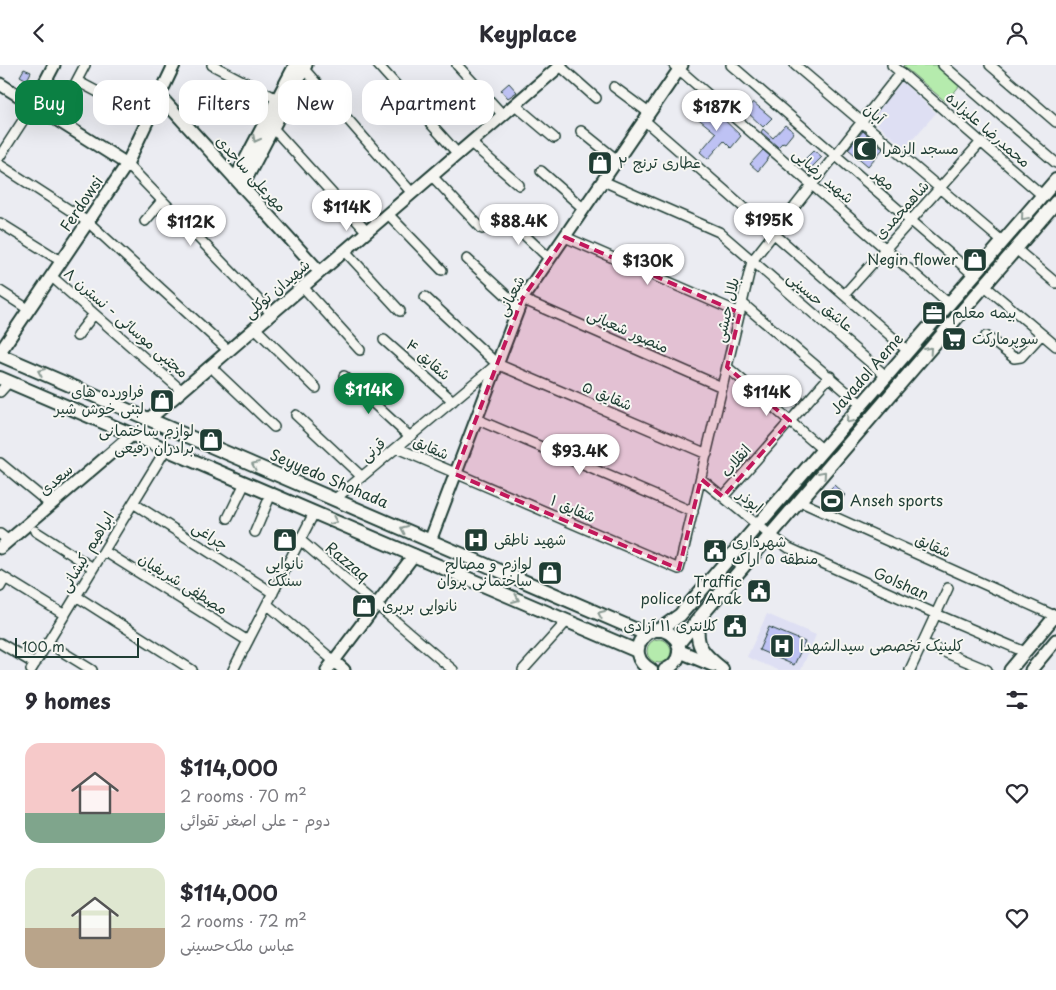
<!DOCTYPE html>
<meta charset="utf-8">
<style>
body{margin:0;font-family:"Playpen Sans","Playpen Sans Arabic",sans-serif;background:#f7f7f7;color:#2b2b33;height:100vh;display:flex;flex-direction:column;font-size:19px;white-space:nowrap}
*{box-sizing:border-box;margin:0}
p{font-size:16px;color:#7c7c81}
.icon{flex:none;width:28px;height:28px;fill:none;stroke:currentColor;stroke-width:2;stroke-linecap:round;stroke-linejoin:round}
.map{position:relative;height:605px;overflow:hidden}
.panel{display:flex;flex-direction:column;background:#fff;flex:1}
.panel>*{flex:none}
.guide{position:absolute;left:15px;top:15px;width:500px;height:45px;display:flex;gap:10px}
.scale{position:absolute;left:15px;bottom:12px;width:124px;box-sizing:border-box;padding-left:5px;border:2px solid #1f3d34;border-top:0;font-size:14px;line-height:18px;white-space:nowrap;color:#1f3d34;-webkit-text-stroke:4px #f6f6f2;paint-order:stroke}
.price{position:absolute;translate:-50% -42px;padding:0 11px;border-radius:18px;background:#fff;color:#222;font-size:16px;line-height:32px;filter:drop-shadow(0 1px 2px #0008)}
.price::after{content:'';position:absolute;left:50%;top:30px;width:15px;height:11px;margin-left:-8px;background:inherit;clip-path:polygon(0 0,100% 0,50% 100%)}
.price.selected{background:#0b8043;color:#fff}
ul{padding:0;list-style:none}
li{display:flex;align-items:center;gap:15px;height:125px;padding:0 25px}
li span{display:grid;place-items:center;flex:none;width:140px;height:100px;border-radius:15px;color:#555}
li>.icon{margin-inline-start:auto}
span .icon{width:60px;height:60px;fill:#fffc;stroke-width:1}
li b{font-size:21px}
h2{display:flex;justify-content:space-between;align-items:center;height:60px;padding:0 25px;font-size:21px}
.tag{padding:0 18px;border-radius:15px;background:#fff;box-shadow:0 5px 20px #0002;font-size:18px;line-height:45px}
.tag.selected{background:#0b8043;color:#fff}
header{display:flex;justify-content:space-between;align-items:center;height:65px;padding:0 25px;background:#fff;font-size:22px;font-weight:700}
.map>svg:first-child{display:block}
.built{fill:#dedff3}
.green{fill:#b5ebad;stroke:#6a9470}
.building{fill:#bec2f4;stroke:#1f3d34}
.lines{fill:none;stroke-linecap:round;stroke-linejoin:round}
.minor-casing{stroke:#1f3d34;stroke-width:12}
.tertiary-casing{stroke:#1f3d34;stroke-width:15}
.secondary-casing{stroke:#1f3d34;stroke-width:16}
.minor{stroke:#f6f6f2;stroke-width:9}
.tertiary{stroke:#f6f6f2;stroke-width:11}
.secondary{stroke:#f6f6f2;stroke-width:12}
.oneway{stroke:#8a9a93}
.marked{fill:#c2185b;fill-opacity:0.2;stroke:#c2185b;stroke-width:4;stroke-dasharray:10 6;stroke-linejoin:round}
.labels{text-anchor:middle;stroke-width:4;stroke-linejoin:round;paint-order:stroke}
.street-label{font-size:15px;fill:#1f3d34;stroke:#f6f6f2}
.poi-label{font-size:15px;fill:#1f3d34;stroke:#f6f6f2;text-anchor:start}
</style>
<header><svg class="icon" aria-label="back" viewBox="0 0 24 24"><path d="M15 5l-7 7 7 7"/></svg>Keyplace<svg class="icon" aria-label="person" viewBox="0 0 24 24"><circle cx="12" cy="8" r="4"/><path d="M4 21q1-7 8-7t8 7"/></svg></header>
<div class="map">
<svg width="1056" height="605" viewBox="0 0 1056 605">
<rect width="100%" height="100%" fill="#ebecf2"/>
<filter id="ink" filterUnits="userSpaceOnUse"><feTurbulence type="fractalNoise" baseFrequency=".02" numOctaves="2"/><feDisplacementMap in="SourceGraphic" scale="10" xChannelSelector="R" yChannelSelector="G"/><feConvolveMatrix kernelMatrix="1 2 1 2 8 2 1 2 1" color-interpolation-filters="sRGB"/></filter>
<g filter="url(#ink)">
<path class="built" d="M902,17L936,48L905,83L870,53Z
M767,549L816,570L801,605H778L747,592Z"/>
<path class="green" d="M904,0H938L961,19L946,37L903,1Z
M647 586a12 12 0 1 1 24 0a12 12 0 1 1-24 0Z"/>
<path class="building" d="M24,4L31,7L27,15L20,11Z
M509,18L517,27L508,33L501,25Z
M753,37L772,53L763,62L746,46Z
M704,40L714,50L716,47L741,71L731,83L724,76L708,94L700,87L716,68L695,51Z
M785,60L794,67L785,78L783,77L778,82L761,67L763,64L773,73Z
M863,66L883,84L868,101L848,84Z
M763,85L770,91L758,106L750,99Z
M814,85L822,92L811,103L803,96Z
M834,420L845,430L833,444L824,440L823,432Z
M769,562L805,577L794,600L759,585Z"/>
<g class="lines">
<defs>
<path id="minor" d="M212,0L281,36
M378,0L458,89
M457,0L503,50
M674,0L949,239
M731,0L974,210
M795,0L1003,177
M892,0L1042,130
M943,0L1056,98
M990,0L1056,57
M560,1L596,33
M304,4L412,128
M77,16L149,54
M614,22L649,48
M515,40L554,73
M56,55L85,0
M644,55L908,286
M273,63L367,167
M581,66L617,95
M471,78L519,120
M0,91L33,40
M127,99L272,249
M0,100L88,157L229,286
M541,106L584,144
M432,111L482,164
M603,116L719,167L887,312
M388,149L442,205
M504,151L550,194
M145,156L162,136
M0,158L61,196
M565,172L740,248
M1016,184L1056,218
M345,186L400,246
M467,194L519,242
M51,211L182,326
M985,221L1056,281
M303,222L360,285
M0,226L28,244
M844,230L981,77
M425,232L497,299L707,389
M522,234L722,322
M742,238L862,340
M255,263L316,323
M77,271L94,249
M986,271L1014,293L1021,292L1042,269
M384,275L453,336
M211,302L274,362
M727,302L823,385
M344,311L410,372
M0,327L9,317
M296,350L362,412
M476,354L693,447
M397,383L679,504L752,196L901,7
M0,398L51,440
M701,414L770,470L789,483L936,549L1025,587
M723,432L830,311
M335,434L497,299
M799,436L1055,551
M133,438L273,528
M228,453L245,418
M35,466L93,503
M255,467L271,429
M0,469L9,476
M300,475L453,605
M104,486L248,576
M0,510L65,550
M0,522L5,513
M76,531L192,605
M267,539L334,596
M0,578L35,599
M48,578L92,605
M923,578L987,605
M31,605L166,384
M233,605L314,448
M523,605L567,556
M910,605L948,523"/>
<path id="tertiary" d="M0,19L127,99
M160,31L320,207
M33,40L54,0
M235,114L295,0
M242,122L306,0
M0,287L127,99L174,0
M149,354L561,0
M430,476L522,234L682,0
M0,483L132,370
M334,596L344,605
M327,605L414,490
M1010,605L1056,550
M1031,605L1056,575"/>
<path id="secondary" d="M0,290L646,569
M0,313L637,586
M699,554C694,580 702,588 722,604
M659,565L680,550L1056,115
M678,579L700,552L1056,137
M679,586L713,600
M651,605C620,588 650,550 673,571C678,575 680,582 679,588C678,596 672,602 665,605"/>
</defs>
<use href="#minor" class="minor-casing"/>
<use href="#tertiary" class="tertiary-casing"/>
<use href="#secondary" class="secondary-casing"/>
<use href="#minor" class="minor"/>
<use href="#tertiary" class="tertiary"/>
<use href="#secondary" class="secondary"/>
</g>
<defs><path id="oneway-chevron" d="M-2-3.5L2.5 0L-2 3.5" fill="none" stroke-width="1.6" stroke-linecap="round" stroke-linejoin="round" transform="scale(1.25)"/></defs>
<g class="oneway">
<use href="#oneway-chevron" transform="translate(256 74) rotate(118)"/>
<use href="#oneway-chevron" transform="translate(1024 152) rotate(130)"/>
<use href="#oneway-chevron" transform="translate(929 285) rotate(-49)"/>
<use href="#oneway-chevron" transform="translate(41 307) rotate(-157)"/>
<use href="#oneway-chevron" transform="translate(849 355) rotate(131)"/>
<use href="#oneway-chevron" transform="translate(255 400) rotate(-157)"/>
<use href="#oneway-chevron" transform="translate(823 409) rotate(-49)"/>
<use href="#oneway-chevron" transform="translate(334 456) rotate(23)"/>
<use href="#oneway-chevron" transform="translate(404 464) rotate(-156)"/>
<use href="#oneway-chevron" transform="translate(516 534) rotate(23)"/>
<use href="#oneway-chevron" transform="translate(601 549) rotate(-157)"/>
</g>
</g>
<path class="marked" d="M565,172L740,248L727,302L790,356L723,432L701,414L679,504L455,409L522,234Z"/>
<defs>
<symbol id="mosque-square" viewBox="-11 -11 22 22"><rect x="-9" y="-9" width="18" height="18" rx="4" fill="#1f3d34" stroke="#f6f6f2"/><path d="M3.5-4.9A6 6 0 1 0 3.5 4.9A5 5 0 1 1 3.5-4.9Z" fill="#fff"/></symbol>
<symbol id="shop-square" viewBox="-11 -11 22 22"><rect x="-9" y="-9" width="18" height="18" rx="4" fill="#1f3d34" stroke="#f6f6f2"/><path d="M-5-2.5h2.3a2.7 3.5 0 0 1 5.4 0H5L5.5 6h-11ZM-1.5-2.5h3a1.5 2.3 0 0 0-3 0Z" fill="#fff"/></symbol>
<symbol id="office-square" viewBox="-11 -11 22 22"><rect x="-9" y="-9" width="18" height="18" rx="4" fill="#1f3d34" stroke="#f6f6f2"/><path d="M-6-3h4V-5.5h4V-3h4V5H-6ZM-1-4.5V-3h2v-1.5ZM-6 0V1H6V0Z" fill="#fff"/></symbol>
<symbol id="supermarket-square" viewBox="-11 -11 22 22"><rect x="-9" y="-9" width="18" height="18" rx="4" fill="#1f3d34" stroke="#f6f6f2"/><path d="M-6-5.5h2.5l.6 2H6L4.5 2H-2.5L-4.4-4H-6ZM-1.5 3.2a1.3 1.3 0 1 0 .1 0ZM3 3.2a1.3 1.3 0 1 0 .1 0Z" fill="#fff"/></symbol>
<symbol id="stadium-square" viewBox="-11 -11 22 22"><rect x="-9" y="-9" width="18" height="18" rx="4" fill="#1f3d34" stroke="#f6f6f2"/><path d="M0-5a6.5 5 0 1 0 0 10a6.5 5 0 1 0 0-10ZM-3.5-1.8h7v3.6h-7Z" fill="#fff"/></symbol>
<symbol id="hospital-square" viewBox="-11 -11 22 22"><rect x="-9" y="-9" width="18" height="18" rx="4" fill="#1f3d34" stroke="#f6f6f2"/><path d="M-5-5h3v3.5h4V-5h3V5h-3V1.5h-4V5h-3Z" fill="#fff"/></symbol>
<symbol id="civic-square" viewBox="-11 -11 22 22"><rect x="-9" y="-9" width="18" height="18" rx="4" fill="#1f3d34" stroke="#f6f6f2"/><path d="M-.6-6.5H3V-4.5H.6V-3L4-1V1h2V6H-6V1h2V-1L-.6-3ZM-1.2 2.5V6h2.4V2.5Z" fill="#fff"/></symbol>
</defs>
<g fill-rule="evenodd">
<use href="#mosque-square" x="851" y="70" width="28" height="28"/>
<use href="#shop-square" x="586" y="84" width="28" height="28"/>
<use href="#shop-square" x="961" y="181" width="28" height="28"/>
<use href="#office-square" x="920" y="234" width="28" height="28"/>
<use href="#supermarket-square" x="940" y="260" width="28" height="28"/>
<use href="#shop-square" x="148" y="322" width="28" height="28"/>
<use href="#shop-square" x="197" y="361" width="28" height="28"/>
<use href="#stadium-square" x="818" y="422" width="28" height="28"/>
<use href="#shop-square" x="271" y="461" width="28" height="28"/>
<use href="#hospital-square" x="462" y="461" width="28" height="28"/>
<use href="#civic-square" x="701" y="472" width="28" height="28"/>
<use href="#shop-square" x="536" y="494" width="28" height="28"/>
<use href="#civic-square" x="745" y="512" width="28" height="28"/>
<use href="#shop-square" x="350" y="527" width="28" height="28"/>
<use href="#civic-square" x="721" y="547" width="28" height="28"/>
<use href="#hospital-square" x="768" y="567" width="28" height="28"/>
</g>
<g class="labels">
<g class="street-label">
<text transform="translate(874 49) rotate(40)" y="5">آبان</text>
<text transform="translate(988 65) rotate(41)" y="5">محمدرضا علیزاده</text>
<text transform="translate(251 109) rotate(48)" y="5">مهرعلی ساجدی</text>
<text transform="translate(823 111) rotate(41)" y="5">شهید رضایی</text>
<text transform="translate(884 115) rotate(41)" y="5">مهر</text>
<text transform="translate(82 139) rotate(-56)" y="5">Ferdowsi</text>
<text transform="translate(902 145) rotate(-48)" y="5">شاهمحمدی</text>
<text transform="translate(277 224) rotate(-41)" y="5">شهیدان توکلی</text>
<text transform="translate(511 231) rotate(-63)" y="5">شعبانی</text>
<text transform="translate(820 237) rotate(41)" y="5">عاشق حسینی</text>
<text transform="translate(727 245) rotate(-77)" y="5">بلال حبشی</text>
<text transform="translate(126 258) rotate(41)" y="5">مجتبی موسائی - نسترن ۸</text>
<text transform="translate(628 266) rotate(24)" y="5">منصور شعبانی</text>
<text transform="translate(428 295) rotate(41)" y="5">شقایق ۴</text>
<text transform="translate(867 309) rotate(-49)" y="5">Javadol Aeme</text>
<text transform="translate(607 331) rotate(23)" y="5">شقایق ۵</text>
<text transform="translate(431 383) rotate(24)" y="5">شقایق</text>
<text transform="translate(373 385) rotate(-40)" y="5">قرنی</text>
<text transform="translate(736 396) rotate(-49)" y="5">انقلاب</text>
<text transform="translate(329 414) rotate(23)" y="5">Seyyedo Shohada</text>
<text transform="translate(56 415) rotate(-41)" y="5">سعدی</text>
<text transform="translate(750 436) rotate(39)" y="5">ابوذر</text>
<text transform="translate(573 444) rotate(23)" y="5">شقایق ۱</text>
<text transform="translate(210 471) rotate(33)" y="5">چراغی</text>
<text transform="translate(933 481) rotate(24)" y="5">شقایق</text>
<text transform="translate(87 487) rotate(-59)" y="5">ابراهیم کیشانی</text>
<text transform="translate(347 497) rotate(40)" y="5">Razzaq</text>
<text transform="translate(183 519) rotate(32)" y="5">مصطفی شریفیان</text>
<text transform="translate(901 519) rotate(24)" y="5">Golshan</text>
</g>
<g class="poi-label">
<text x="882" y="89">مسجد الزهرا</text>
<text x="618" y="103">عطاری ترنج ۲</text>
<text x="958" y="200" text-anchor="end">Negin flower</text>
<text x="952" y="253">بیمه معلم</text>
<text x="972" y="279">سوپرمارکت</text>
<text x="144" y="332" text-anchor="end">فراورده های<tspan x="144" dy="17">لبنی خوش شیر</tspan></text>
<text x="194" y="371" text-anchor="end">لوازم ساختمانی<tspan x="194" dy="17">برادران رفیعی</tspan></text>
<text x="850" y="441">Anseh sports</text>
<text x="494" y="480">شهید ناطقی</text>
<text x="732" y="482">شهرداری<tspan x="732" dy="17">منطقه ۵ اراک</tspan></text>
<text x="285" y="504" text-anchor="middle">نانوایی<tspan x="285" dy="17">سنگک</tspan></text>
<text x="532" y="504" text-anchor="end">لوازم و مصالح<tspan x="532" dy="17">ساختمانی پروان</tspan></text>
<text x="742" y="522" text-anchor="end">Traffic<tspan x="742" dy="17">police of Arak</tspan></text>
<text x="382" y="546">نانوایی بربری</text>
<text x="718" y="566" text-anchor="end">کلانتری ۱۱ آزادی</text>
<text x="800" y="586">کلینیک تخصصی سیدالشهدا</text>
</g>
</g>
</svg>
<div class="scale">100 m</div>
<b class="price" style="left:717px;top:67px">$187K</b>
<b class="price" style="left:347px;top:167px">$114K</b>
<b class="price" style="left:769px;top:180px">$195K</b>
<b class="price" style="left:519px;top:181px">$88.4K</b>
<b class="price" style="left:191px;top:182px">$112K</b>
<b class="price" style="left:648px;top:221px">$130K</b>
<b class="price selected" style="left:369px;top:350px">$114K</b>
<b class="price" style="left:767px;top:352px">$114K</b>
<b class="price" style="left:580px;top:411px">$93.4K</b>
<div class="guide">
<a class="tag selected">Buy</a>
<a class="tag">Rent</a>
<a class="tag">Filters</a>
<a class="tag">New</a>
<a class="tag">Apartment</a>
</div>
</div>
<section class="panel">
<h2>9 homes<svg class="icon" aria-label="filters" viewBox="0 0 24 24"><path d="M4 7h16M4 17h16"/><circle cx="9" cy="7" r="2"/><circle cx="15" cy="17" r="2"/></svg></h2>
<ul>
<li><span style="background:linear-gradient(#f6c9c9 70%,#7fa58c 0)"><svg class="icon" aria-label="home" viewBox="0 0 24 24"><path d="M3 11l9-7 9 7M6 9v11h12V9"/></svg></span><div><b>$114,000</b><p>2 rooms · 70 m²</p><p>دوم - علی اصغر تقوائی</p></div><svg class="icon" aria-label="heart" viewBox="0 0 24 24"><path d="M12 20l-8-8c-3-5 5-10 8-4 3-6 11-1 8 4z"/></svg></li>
<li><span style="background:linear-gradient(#dfe7d0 60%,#b9a48a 0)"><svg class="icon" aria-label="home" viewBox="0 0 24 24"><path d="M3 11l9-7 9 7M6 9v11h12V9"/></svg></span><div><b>$114,000</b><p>2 rooms · 72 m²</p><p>عباس ملک‌حسینی</p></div><svg class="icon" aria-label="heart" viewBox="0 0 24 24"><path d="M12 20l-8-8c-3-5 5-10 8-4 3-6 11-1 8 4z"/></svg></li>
</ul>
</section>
